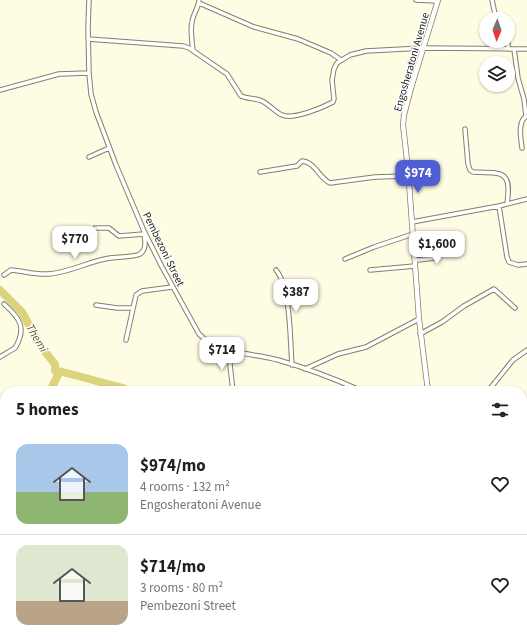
<!DOCTYPE html>
<meta charset="utf-8">
<style>
body{margin:0;font-family:"Source Sans 3",sans-serif;background:#f6f6f6;color:#202124;height:100vh;display:flex;flex-direction:column;font-size:15px;white-space:nowrap}
*{box-sizing:border-box;margin:0}
p{font-size:13px;color:#757577}
.icon{flex:none;width:22px;height:22px;fill:none;stroke:currentColor;stroke-width:2;stroke-linecap:round;stroke-linejoin:round}
.map{position:relative;flex:1;overflow:hidden}
.panel{position:absolute;left:0px;top:386px;width:527px;height:256px;display:flex;flex-direction:column;background:#fff;border-radius:16px 16px 0 0;box-shadow:0 1px 3px #0004}
.panel>*{flex:none}
.needle{width:26px;rotate:182deg}
.buttons{position:absolute;left:479px;top:12px;display:grid;gap:8px}
.buttons a{display:grid;place-items:center;width:36px;height:36px;border-radius:50%;background:#fff;box-shadow:0 1px 3px #0004;font-size:20px}
.price{position:absolute;translate:-50% -34px;padding:0 9px;border-radius:8px;background:#fff;color:#222;font-size:13px;line-height:26px;filter:drop-shadow(0 1px 2px #0008)}
.price::after{content:'';position:absolute;left:50%;top:24px;width:12px;height:9px;margin-left:-6px;background:inherit;clip-path:polygon(0 0,100% 0,50% 100%)}
.price.active{background:#4f5ed3;color:#fff}
ul{padding:0;list-style:none}
li{display:flex;align-items:center;gap:12px;height:100px;padding:0 16px}
li+li{border-top:1px solid #e0e0e0}
li span{display:grid;place-items:center;flex:none;width:112px;height:80px;border-radius:12px;color:#555}
li>.icon{margin-inline-start:auto}
span .icon{width:48px;height:48px;fill:#fffc;stroke-width:1}
li b{font-size:17px}
h2{display:flex;justify-content:space-between;align-items:center;height:48px;padding:0 16px;font-size:17px}
.map>svg:first-child{display:block}
.lines{fill:none;stroke-linecap:round;stroke-linejoin:round}
.river{stroke:#dbd37e;stroke-width:8}
.street-casing{stroke:#828069;stroke-width:5.5}
.secondary-casing{stroke:#828069;stroke-width:6}
.street{stroke:#fff;stroke-width:3.5}
.secondary{stroke:#fff;stroke-width:4.5}
.labels{text-anchor:middle;stroke-width:3;stroke-linejoin:round;paint-order:stroke}
.street-label{font-size:11px;fill:#1e1d14;stroke:#fff}
.water-label{font-size:12px;font-style:italic;fill:#60591b;stroke:#fff}
</style>
<div class="map">
<svg width="527" height="642" viewBox="0 0 527 642">
<rect width="100%" height="100%" fill="#fefce3"/>
<g class="lines">
<path class="river" d="M0,290L22,312L41,347L55,364V370L58,375L50,391
M55,370L123,388L128,391
M0,431L5,427
M0,464H3L5,467
M0,496L5,495
M455,642L456,637"/>
<defs>
<path id="street" d="M89,0L88,27L89,73L91,94L96,112L116,165L144,231L162,267L199,334C218,354 252,353 278,360C307,368 335,379 362,391
M416,0L437,1
M492,0L496,19
M199,3L254,27L298,39L331,53L341,60
M88,39L183,46L189,48L227,74L241,96C248,99 255,98 262,101C270,105 275,112 282,115C293,120 322,108 333,102L334,99L332,80L334,69L337,63L350,55L366,51L423,48L527,49
M508,49V32
M514,49L518,78L524,99L526,116
M193,51C192,41 190,31 192,22C193,14 199,7 199,0
M0,90L59,74L89,73
M465,129L468,164L470,170L473,172C503,173 512,170 507,204
M522,148C521,139 517,121 527,116
M89,157L109,148
M260,172L297,166L302,161C315,162 319,178 330,183L375,177L408,176
M499,206L507,257L509,262L518,265L527,264
M412,222L499,206L527,199
M95,228H109L119,236L144,234
M345,259L374,247L413,234
M415,260C426,259 440,260 447,249
M276,270C291,288 290,341 292,365
M370,270L415,266
M4,275L11,270C24,271 35,275 48,274C69,273 89,261 110,258C118,257 135,257 140,254C147,249 145,240 144,234
M96,305L117,308H133
M420,334L442,322L464,306L494,289L515,308
M126,340L136,295L142,291L172,287
M231,351L230,365L233,391
M0,357L15,348C27,328 20,318 4,304
M305,369L338,354L366,347L419,319
M488,391L513,360L527,350
M522,444L527,442
M522,463L527,461
M0,516L5,518
M527,525L524,539L527,549
M522,596L527,595
M17,637V642
M375,637L379,640V642
M344,642L346,637"/>
<path id="secondary" d="M428,391L419,319L408,169L403,125L404,115L411,88L438,0
M487,642V637"/>
</defs>
<use href="#street" class="street-casing"/>
<use href="#secondary" class="secondary-casing"/>
<use href="#street" class="street"/>
<use href="#secondary" class="secondary"/>
</g>
<g class="labels">
<g class="street-label">
<text transform="translate(411 62) rotate(-74)" y="4">Engosheratoni Avenue</text>
<text transform="translate(164 249) rotate(64)" y="4">Pembezoni Street</text>
</g>
<g class="water-label">
<text transform="translate(37 338) rotate(59)" y="4">Themi</text>
</g>
</g>
</svg>
<div class="buttons">
<a><svg class="needle" viewBox="-14 -14 28 28"><path d="M0-13l5 13h-10z" fill="#e53935"/><path d="M0 13l5-13h-10z" fill="#757577"/></svg></a>
<a><svg class="icon" aria-label="layers" viewBox="0 0 24 24"><path d="M12 4l9 5-9 5-9-5zM3 14l9 5 9-5"/></svg></a>
</div>
<b class="price active" style="left:418px;top:194px">$974</b>
<b class="price" style="left:75px;top:260px">$770</b>
<b class="price" style="left:437px;top:265px">$1,600</b>
<b class="price" style="left:296px;top:313px">$387</b>
<b class="price" style="left:222px;top:371px">$714</b>
<section class="panel">
<h2>5 homes<svg class="icon" aria-label="filters" viewBox="0 0 24 24"><path d="M4 7h16M4 17h16"/><circle cx="9" cy="7" r="2"/><circle cx="15" cy="17" r="2"/></svg></h2>
<ul>
<li><span style="background:linear-gradient(#a9c7e8 60%,#8fb573 0)"><svg class="icon" aria-label="home" viewBox="0 0 24 24"><path d="M3 11l9-7 9 7M6 9v11h12V9"/></svg></span><div><b>$974/mo</b><p>4 rooms · 132 m²</p><p>Engosheratoni Avenue</p></div><svg class="icon" aria-label="heart" viewBox="0 0 24 24"><path d="M12 20l-8-8c-3-5 5-10 8-4 3-6 11-1 8 4z"/></svg></li>
<li><span style="background:linear-gradient(#dfe7d0 70%,#b9a48a 0)"><svg class="icon" aria-label="home" viewBox="0 0 24 24"><path d="M3 11l9-7 9 7M6 9v11h12V9"/></svg></span><div><b>$714/mo</b><p>3 rooms · 80 m²</p><p>Pembezoni Street</p></div><svg class="icon" aria-label="heart" viewBox="0 0 24 24"><path d="M12 20l-8-8c-3-5 5-10 8-4 3-6 11-1 8 4z"/></svg></li>
</ul>
</section>
</div>
